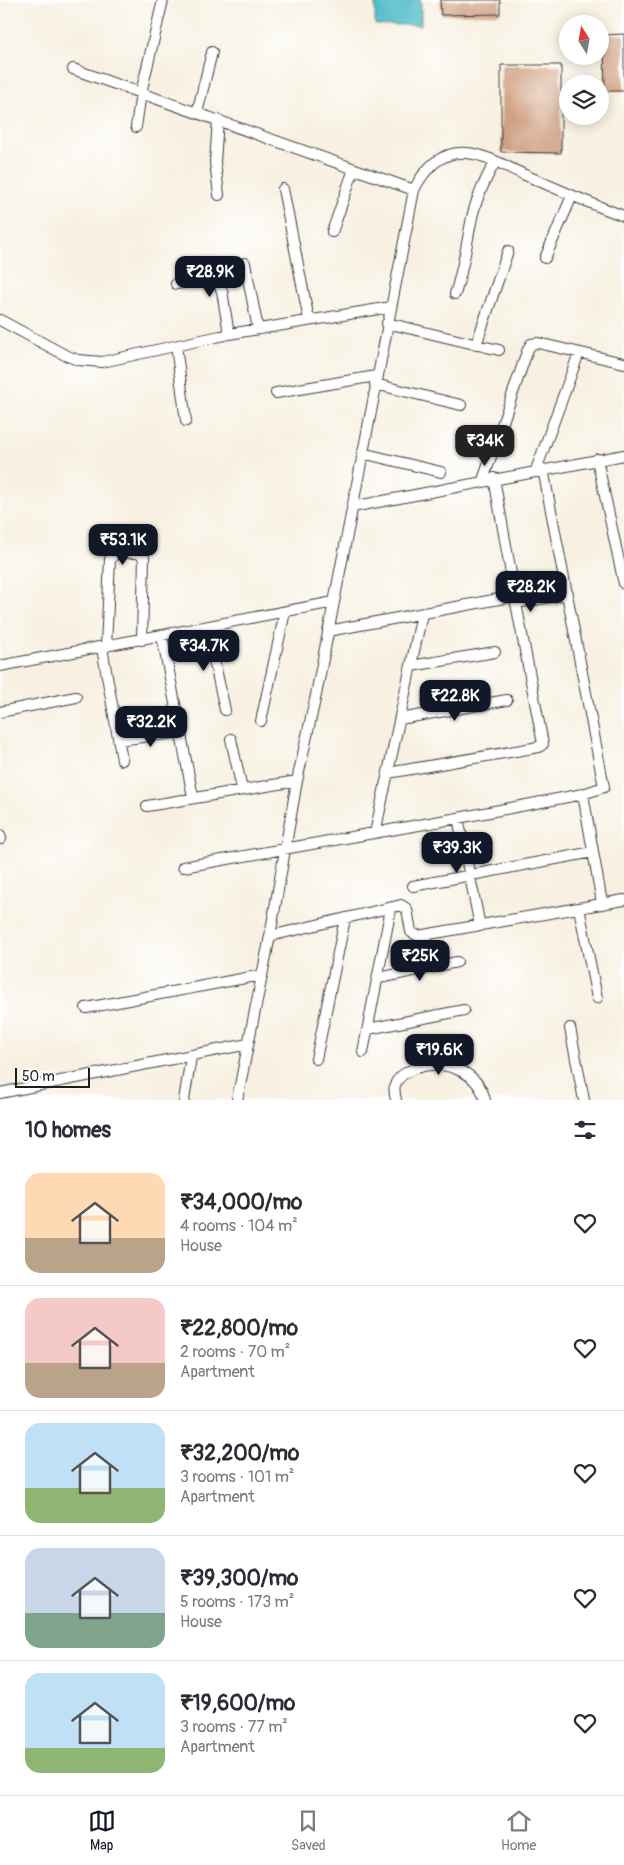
<!DOCTYPE html>
<meta charset="utf-8">
<style>
body{margin:0;font-family:Pangolin,sans-serif;background:#f2f2f3;color:#2b2b33;height:100vh;display:flex;flex-direction:column;font-size:19px;white-space:nowrap}
*{box-sizing:border-box;margin:0}
p{font-size:16px;color:#7c7c81}
.icon{flex:none;width:28px;height:28px;fill:none;stroke:currentColor;stroke-width:2;stroke-linecap:round;stroke-linejoin:round}
.map{position:relative;height:1100px;overflow:hidden}
.drawer{display:flex;flex-direction:column;background:#fff;flex:1}
.drawer>*{flex:none}
.needle{width:32px;rotate:349deg}
.tools{position:absolute;left:559px;top:15px;display:grid;gap:10px}
.tools a{display:grid;place-items:center;width:50px;height:50px;border-radius:50%;background:#fff;box-shadow:0 2px 12px #0003;font-size:25px}
.scale{position:absolute;left:15px;bottom:12px;width:75px;box-sizing:border-box;padding-left:5px;border:2px solid #1c1c1c;border-top:0;font-size:14px;line-height:18px;white-space:nowrap;color:#1c1c1c;-webkit-text-stroke:4px #fff;paint-order:stroke}
.price{position:absolute;translate:-50% -42px;padding:0 11px;border-radius:10px;background:#111827;color:#fff;font-size:16px;line-height:32px;filter:drop-shadow(0 1px 2px #0008)}
.price::after{content:'';position:absolute;left:50%;top:30px;width:15px;height:11px;margin-left:-8px;background:inherit;clip-path:polygon(0 0,100% 0,50% 100%)}
.price.active{background:#222;color:#fff}
ul{padding:0;list-style:none}
li{display:flex;align-items:center;gap:15px;height:125px;padding:0 25px}
li+li{border-top:1px solid #e1e1e2}
li span{display:grid;place-items:center;flex:none;width:140px;height:100px;border-radius:15px;color:#555}
li>.icon{margin-inline-start:auto}
span .icon{width:60px;height:60px;fill:#fffc;stroke-width:1}
li b{font-size:21px}
h2{display:flex;justify-content:space-between;align-items:center;height:60px;padding:0 25px;font-size:21px}
.tabs{display:flex;justify-content:space-around;align-items:center;height:70px;border-top:1px solid #e1e1e2;background:#fff;font-size:14px;color:#7c7c81}
.tabs a{display:grid;justify-items:center;gap:2px}
.tabs .active{color:#111827}
.map>svg:first-child{display:block}
.water{fill:#4cbac6;stroke:#346b71}
.building{fill:#d0a284}
.lines{fill:none;stroke-linecap:round;stroke-linejoin:round}
.minor-casing{stroke:#3d3c3a;stroke-width:12}
.minor{stroke:#fff;stroke-width:10}
</style>
<div class="map">
<svg width="624" height="1100" viewBox="0 0 624 1100">
<rect width="100%" height="100%" fill="#fff"/>
<filter id="ink" filterUnits="userSpaceOnUse"><feTurbulence type="fractalNoise" baseFrequency=".02" numOctaves="2"/><feDisplacementMap in="SourceGraphic" scale="10" xChannelSelector="R" yChannelSelector="G"/><feConvolveMatrix kernelMatrix="1 2 1 2 8 2 1 2 1" color-interpolation-filters="sRGB"/></filter>
<filter id="wash" filterUnits="userSpaceOnUse"><feTurbulence type="fractalNoise" baseFrequency=".0096" numOctaves="4" result="noise"/><feDisplacementMap in="SourceGraphic" scale="20" xChannelSelector="R" yChannelSelector="G"/><feGaussianBlur stdDeviation="1.12" result="paint"/><feColorMatrix in="noise" values="0 0 0 0 0 0 0 0 0 0 0 0 0 0 0 0 0 1.4 0 .05"/><feComposite in="paint" operator="in"/></filter>
<g filter="url(#wash)">
<rect width="100%" height="100%" fill="#f8f1e2"/>
<path class="water" d="M375,0H421V25H375Z"/>
<g id="blocks">
<path class="building" d="M440,0H500V14L441,15Z
M624,34V91H605L604,35Z
M501,65H561V153L501,152Z"/>
</g>
</g>
<g filter="url(#ink)">
<use href="#blocks" fill-opacity="0" stroke="#3d3c3a" stroke-width="1"/>
<g class="lines">
<defs>
<path id="minor" d="M73,69L414,190
M197,113L212,52
M218,120L215,162L219,195
M136,127L141,93L163,0
M283,189L309,320
M332,232L354,169
M545,258L572,196
M245,263L258,329
M176,284L208,278L218,283L222,291L229,334
M455,294C464,267 467,240 473,213C478,195 486,178 495,162
M0,320L65,355L78,360L102,362L229,334L391,307
M387,323L499,350
M476,345L508,251
M176,346L186,421
M375,384L461,405
M276,393L376,376
M362,453L441,472
M597,459L624,584
M536,470L579,353
M483,480L528,349L531,344L538,343L624,363
M352,507L624,455
M515,597L516,603L568,594
M207,628L225,710
M328,631L515,596L494,478
M162,636L193,797
M106,647L110,559L116,553H138L144,557L142,640
M102,648L122,760
M0,666L334,602
M411,666L495,652
M0,712L76,697
M400,719L507,700
M261,721L285,612
M231,739L242,789
M119,740L181,732
M388,773L539,747L543,744L516,603
M583,794L602,903
M147,806L297,781
M458,818L480,926
M375,833L422,614
M0,835L1,839
M183,867L458,818L583,794L604,787L543,469
M413,886L593,852
M579,908L597,998
M270,936L401,905L407,909L411,932L418,936L624,900
M379,978L457,962
M86,1008L262,975
M570,1028L584,1100
M368,1029L464,1010
M363,1052L391,908
M316,1059L345,919
M0,1093L248,1044
M184,1100L191,1057
M237,1100L270,936L297,781L316,695L414,190C424,169 442,150 467,153C487,155 507,167 525,175C558,189 590,204 624,216
M396,1100C395,1096 394,1089 395,1085C398,1076 408,1071 416,1068C442,1059 478,1070 485,1100"/>
</defs>
<use href="#minor" class="minor-casing"/>
<use href="#minor" class="minor"/>
</g>
</g>
</svg>
<div class="tools">
<a><svg class="needle" viewBox="-14 -14 28 28"><path d="M0-13l5 13h-10z" fill="#e53935"/><path d="M0 13l5-13h-10z" fill="#7c7c81"/></svg></a>
<a><svg class="icon" aria-label="layers" viewBox="0 0 24 24"><path d="M12 4l9 5-9 5-9-5zM3 14l9 5 9-5"/></svg></a>
</div>
<div class="scale">50 m</div>
<b class="price" style="left:210px;top:298px">₹28.9K</b>
<b class="price active" style="left:485px;top:467px">₹34K</b>
<b class="price" style="left:123px;top:566px">₹53.1K</b>
<b class="price" style="left:531px;top:613px">₹28.2K</b>
<b class="price" style="left:204px;top:672px">₹34.7K</b>
<b class="price" style="left:455px;top:722px">₹22.8K</b>
<b class="price" style="left:151px;top:748px">₹32.2K</b>
<b class="price" style="left:457px;top:874px">₹39.3K</b>
<b class="price" style="left:420px;top:982px">₹25K</b>
<b class="price" style="left:439px;top:1076px">₹19.6K</b>
</div>
<section class="drawer">
<h2>10 homes<svg class="icon" aria-label="filters" viewBox="0 0 24 24"><path d="M4 7h16M4 17h16"/><circle cx="9" cy="7" r="2"/><circle cx="15" cy="17" r="2"/></svg></h2>
<ul>
<li><span style="background:linear-gradient(#ffd9b3 65%,#b9a48a 0)"><svg class="icon" aria-label="home" viewBox="0 0 24 24"><path d="M3 11l9-7 9 7M6 9v11h12V9"/></svg></span><div><b>₹34,000/mo</b><p>4 rooms · 104 m²</p><p>House</p></div><svg class="icon" aria-label="heart" viewBox="0 0 24 24"><path d="M12 20l-8-8c-3-5 5-10 8-4 3-6 11-1 8 4z"/></svg></li>
<li><span style="background:linear-gradient(#f6c9c9 65%,#b9a48a 0)"><svg class="icon" aria-label="home" viewBox="0 0 24 24"><path d="M3 11l9-7 9 7M6 9v11h12V9"/></svg></span><div><b>₹22,800/mo</b><p>2 rooms · 70 m²</p><p>Apartment</p></div><svg class="icon" aria-label="heart" viewBox="0 0 24 24"><path d="M12 20l-8-8c-3-5 5-10 8-4 3-6 11-1 8 4z"/></svg></li>
<li><span style="background:linear-gradient(#bfe0f5 65%,#8fb573 0)"><svg class="icon" aria-label="home" viewBox="0 0 24 24"><path d="M3 11l9-7 9 7M6 9v11h12V9"/></svg></span><div><b>₹32,200/mo</b><p>3 rooms · 101 m²</p><p>Apartment</p></div><svg class="icon" aria-label="heart" viewBox="0 0 24 24"><path d="M12 20l-8-8c-3-5 5-10 8-4 3-6 11-1 8 4z"/></svg></li>
<li><span style="background:linear-gradient(#c9d6e8 65%,#7fa58c 0)"><svg class="icon" aria-label="home" viewBox="0 0 24 24"><path d="M3 11l9-7 9 7M6 9v11h12V9"/></svg></span><div><b>₹39,300/mo</b><p>5 rooms · 173 m²</p><p>House</p></div><svg class="icon" aria-label="heart" viewBox="0 0 24 24"><path d="M12 20l-8-8c-3-5 5-10 8-4 3-6 11-1 8 4z"/></svg></li>
<li><span style="background:linear-gradient(#bfe0f5 75%,#8fb573 0)"><svg class="icon" aria-label="home" viewBox="0 0 24 24"><path d="M3 11l9-7 9 7M6 9v11h12V9"/></svg></span><div><b>₹19,600/mo</b><p>3 rooms · 77 m²</p><p>Apartment</p></div><svg class="icon" aria-label="heart" viewBox="0 0 24 24"><path d="M12 20l-8-8c-3-5 5-10 8-4 3-6 11-1 8 4z"/></svg></li>
</ul>
</section>
<nav class="tabs">
<a class="active"><svg class="icon" aria-label="map" viewBox="0 0 24 24"><path d="M3 6l6-2 6 2 6-2v14l-6 2-6-2-6 2zM9 4v14M15 6v14"/></svg>Map</a>
<a><svg class="icon" aria-label="saved" viewBox="0 0 24 24"><path d="M7 4h10v16l-5-4-5 4z"/></svg>Saved</a>
<a><svg class="icon" aria-label="home" viewBox="0 0 24 24"><path d="M3 11l9-7 9 7M6 9v11h12V9"/></svg>Home</a>
</nav>
